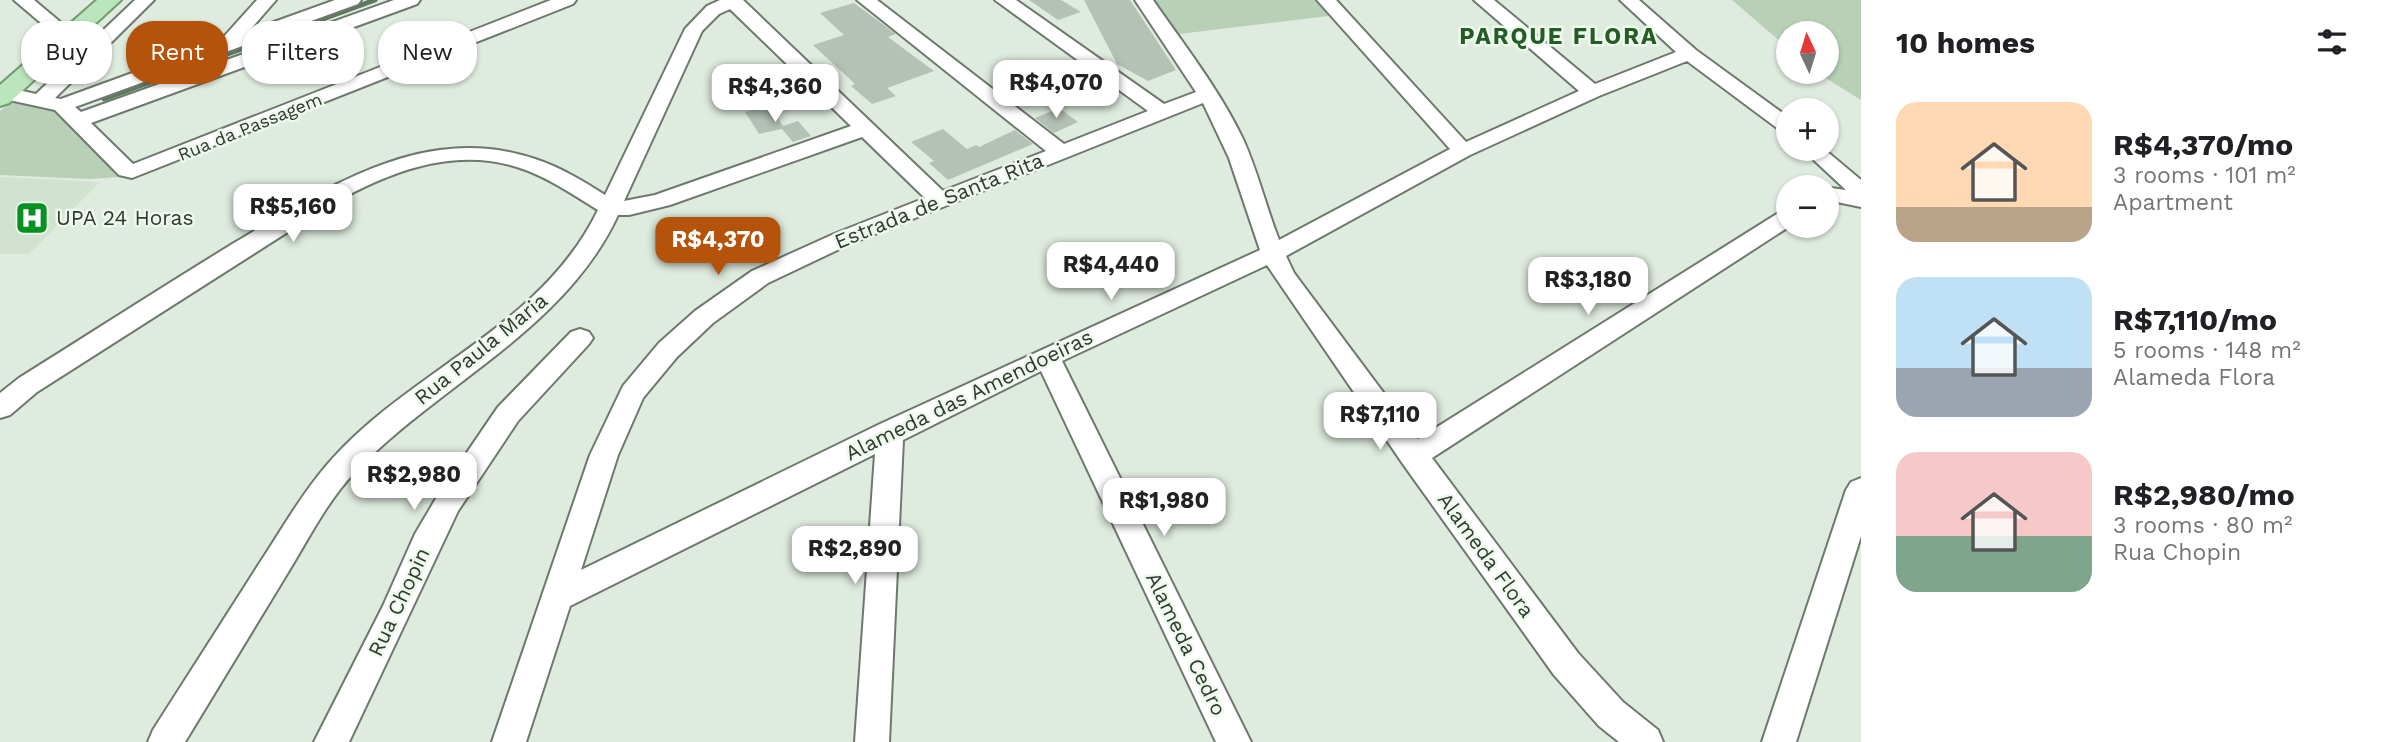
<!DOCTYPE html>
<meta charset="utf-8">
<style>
body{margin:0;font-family:"Work Sans",sans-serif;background:#f2f2f2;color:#202124;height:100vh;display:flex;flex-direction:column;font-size:26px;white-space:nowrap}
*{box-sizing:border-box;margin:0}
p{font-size:23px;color:#757577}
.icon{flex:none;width:38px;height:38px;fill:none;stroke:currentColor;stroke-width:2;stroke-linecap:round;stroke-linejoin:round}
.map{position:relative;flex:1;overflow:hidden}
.details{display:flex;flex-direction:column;background:#fff;width:525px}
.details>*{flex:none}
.banner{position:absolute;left:21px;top:21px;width:665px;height:63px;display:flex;gap:14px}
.needle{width:46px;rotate:356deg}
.fabs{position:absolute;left:1776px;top:21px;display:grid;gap:14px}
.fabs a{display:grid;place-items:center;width:63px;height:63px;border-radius:50%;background:#fff;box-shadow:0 2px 5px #0004;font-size:35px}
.price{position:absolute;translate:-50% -60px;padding:0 16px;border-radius:14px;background:#fff;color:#222;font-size:23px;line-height:46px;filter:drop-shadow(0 2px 4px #0008)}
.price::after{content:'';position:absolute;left:50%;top:42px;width:21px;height:16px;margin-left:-10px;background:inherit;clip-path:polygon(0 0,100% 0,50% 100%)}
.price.selected{background:#b45309;color:#fff}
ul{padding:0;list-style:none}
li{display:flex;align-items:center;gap:21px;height:175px;padding:0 35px}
li span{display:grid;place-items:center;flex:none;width:196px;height:140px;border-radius:21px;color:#555}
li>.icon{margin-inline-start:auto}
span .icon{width:84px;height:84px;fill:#fffc;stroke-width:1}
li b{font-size:30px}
h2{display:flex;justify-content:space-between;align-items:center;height:84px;padding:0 35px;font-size:30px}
.pill{padding:0 24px;border-radius:28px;background:#fff;box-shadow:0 2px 5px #0004;font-size:24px;line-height:63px}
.pill.selected{background:#b45309;color:#fff}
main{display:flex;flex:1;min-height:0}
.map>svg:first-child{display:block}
.built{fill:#d1e3d0}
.green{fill:#b7d0b6}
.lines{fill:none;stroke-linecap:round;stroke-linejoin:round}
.stream{stroke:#5e795e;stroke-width:5}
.building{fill:#b4c1b4}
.minor-casing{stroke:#6e796d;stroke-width:4}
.major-casing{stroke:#6e9d6e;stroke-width:4}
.minor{fill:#fff;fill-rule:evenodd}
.major{fill:#bbe5bb;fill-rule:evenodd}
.labels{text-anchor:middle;stroke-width:5;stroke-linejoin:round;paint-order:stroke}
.far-street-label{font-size:18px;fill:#333833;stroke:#ecf9eb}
.street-label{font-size:21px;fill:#333833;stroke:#ecf9eb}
.poi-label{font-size:21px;fill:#333833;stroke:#ecf9eb;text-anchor:start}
.far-district-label{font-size:23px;font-weight:bold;letter-spacing:2px;fill:#245b27;stroke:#ecf9eb}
</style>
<main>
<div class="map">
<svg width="1861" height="742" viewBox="0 0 1861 742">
<rect width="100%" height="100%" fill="#dfebde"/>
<path class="built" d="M0,177L100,182L29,254H0Z"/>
<path class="green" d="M1154,0H1315L1329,16L1179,34Z
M1732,0H1861V100L1816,72H1827V33H1788V48Z
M18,96L62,105L118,177L90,179L0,175V111Z"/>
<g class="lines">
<path class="stream" d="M104,99L375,0"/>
</g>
<path class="building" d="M1029,0H1061L1081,12L1058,20Z
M1084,0H1130L1176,70L1148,81L1117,64Z
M854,3L896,34L888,37L934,71L887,88L896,96L872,104L851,86L855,84L813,45L844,35L820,13Z
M770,106L783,126L798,121L811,136L793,142L782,129L759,134L745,112Z
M1059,108L1078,122L1054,133L1035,118Z
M943,129L967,149L976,145L979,147L1015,130L1033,144L948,180L929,163L934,161L911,142Z"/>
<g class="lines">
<defs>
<path id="minor" d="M14,0H34L78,37L69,43L62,41Z
M135,0H154L55,98L61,99L220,41L257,0H276L249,31L335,0H361L358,4L75,107L81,112L394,0H420L417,4L91,123L133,164L551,0H576L573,4L132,178L119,175L55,110L0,98V86L36,94Z
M720,0H743L943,191L1046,151L857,0H877L1064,144L1148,111L995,0H1016L1164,104L1196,92L1135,0H1153C1184,45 1219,89 1243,139C1258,172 1266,207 1279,240L1450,149L1317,0H1336L1466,142L1579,91L1474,0H1494L1595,84L1676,52L1620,0H1639L1696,50L1788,117V133L1781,131L1687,61L1599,96L1470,155L1286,256L1294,273L1418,439L1780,212L1788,210L1790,226L1432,458L1578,653L1623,702L1658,730L1663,742H1619L1599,726L1554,675L1403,464L1267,265L1062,361L1251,742H1216L1041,371L903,440L889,742H855L875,454L570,606L526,742H492L590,455L623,386L659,343L695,311L752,271L834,234L925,198L862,137L670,205L629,215H618C565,330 439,384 355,472C327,501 308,540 287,574C253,630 219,686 185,742H148L153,730C188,675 224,619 259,564C282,529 304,490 332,459C414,368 542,326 598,210C572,194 546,176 517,167C451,146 383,174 327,207L37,392L10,415L0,418V393L19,378C91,333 162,287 234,243C325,189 424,121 535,159C560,167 583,181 605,195L685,29L707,6ZM730,9L851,126L655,195L624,201L702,31L719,14ZM1203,103L1229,158L1260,250L880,424L581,570L618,455L643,398L677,357L713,323L768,283L850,244Z
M1802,149H1824L1861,180V207L1827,200V187H1823L1846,190Z
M580,329L589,332L593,338L589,344L518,421L458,511L349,742H314L383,606L415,534L438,495L498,407L571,332Z
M1861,478V536L1796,742H1762L1846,490L1851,482Z"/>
<path id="major" d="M97,0H121L9,103L0,106V85Z"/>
</defs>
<use href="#minor" class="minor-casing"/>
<use href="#major" class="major-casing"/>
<use href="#minor" class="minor"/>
<use href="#major" class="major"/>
</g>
<defs>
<symbol id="hospital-square" viewBox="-11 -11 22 22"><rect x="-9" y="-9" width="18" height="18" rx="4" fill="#079123" stroke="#ecf9eb"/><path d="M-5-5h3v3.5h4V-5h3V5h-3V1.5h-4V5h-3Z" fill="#fff"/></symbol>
</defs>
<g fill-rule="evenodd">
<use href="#hospital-square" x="13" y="199" width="38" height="38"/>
</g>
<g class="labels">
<g class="far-street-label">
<text transform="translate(250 127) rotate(-22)" y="6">Rua da Passagem</text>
</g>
<g class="street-label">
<text transform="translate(939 201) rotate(-22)" y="7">Estrada de Santa Rita</text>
<text transform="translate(481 349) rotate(-39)" y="7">Rua Paula Maria</text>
<text transform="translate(969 395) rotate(-26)" y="7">Alameda das Amendoeiras</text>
<text transform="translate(1486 555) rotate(54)" y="7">Alameda Flora</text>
<text transform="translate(399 602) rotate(-65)" y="7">Rua Chopin</text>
<text transform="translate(1186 644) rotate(64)" y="7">Alameda Cedro</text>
</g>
<g class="poi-label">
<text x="56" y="225">UPA 24 Horas</text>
</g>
<g class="far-district-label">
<text x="1559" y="44">PARQUE FLORA</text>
</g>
</g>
</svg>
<div class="fabs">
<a><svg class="needle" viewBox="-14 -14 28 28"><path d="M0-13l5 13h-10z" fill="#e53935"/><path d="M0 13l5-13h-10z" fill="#757577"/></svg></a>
<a>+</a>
<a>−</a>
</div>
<b class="price" style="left:1056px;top:120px">R$4,070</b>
<b class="price" style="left:775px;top:124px">R$4,360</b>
<b class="price" style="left:293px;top:244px">R$5,160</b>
<b class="price selected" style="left:718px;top:277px">R$4,370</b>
<b class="price" style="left:1111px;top:302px">R$4,440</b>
<b class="price" style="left:1588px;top:317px">R$3,180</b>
<b class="price" style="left:1380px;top:452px">R$7,110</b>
<b class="price" style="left:414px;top:512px">R$2,980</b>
<b class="price" style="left:1164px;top:538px">R$1,980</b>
<b class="price" style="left:855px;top:586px">R$2,890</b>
<div class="banner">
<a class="pill">Buy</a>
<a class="pill selected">Rent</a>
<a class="pill">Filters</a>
<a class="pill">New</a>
</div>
</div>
<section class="details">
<h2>10 homes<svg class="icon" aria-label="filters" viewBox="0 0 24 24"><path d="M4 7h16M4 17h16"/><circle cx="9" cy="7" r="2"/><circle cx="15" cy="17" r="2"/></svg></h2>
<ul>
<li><span style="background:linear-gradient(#ffd9b3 75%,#b9a48a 0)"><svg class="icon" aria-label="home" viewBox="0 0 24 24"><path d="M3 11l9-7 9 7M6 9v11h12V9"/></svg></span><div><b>R$4,370/mo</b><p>3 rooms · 101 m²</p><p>Apartment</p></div></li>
<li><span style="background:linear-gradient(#bfe0f5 65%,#9aa5b1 0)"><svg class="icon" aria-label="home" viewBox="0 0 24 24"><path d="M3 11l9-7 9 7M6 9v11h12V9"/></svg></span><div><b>R$7,110/mo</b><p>5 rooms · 148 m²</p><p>Alameda Flora</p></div></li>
<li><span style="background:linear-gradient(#f6c9c9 60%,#7fa58c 0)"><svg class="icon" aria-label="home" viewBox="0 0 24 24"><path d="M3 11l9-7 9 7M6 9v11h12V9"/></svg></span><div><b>R$2,980/mo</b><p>3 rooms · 80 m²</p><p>Rua Chopin</p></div></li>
</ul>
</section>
</main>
